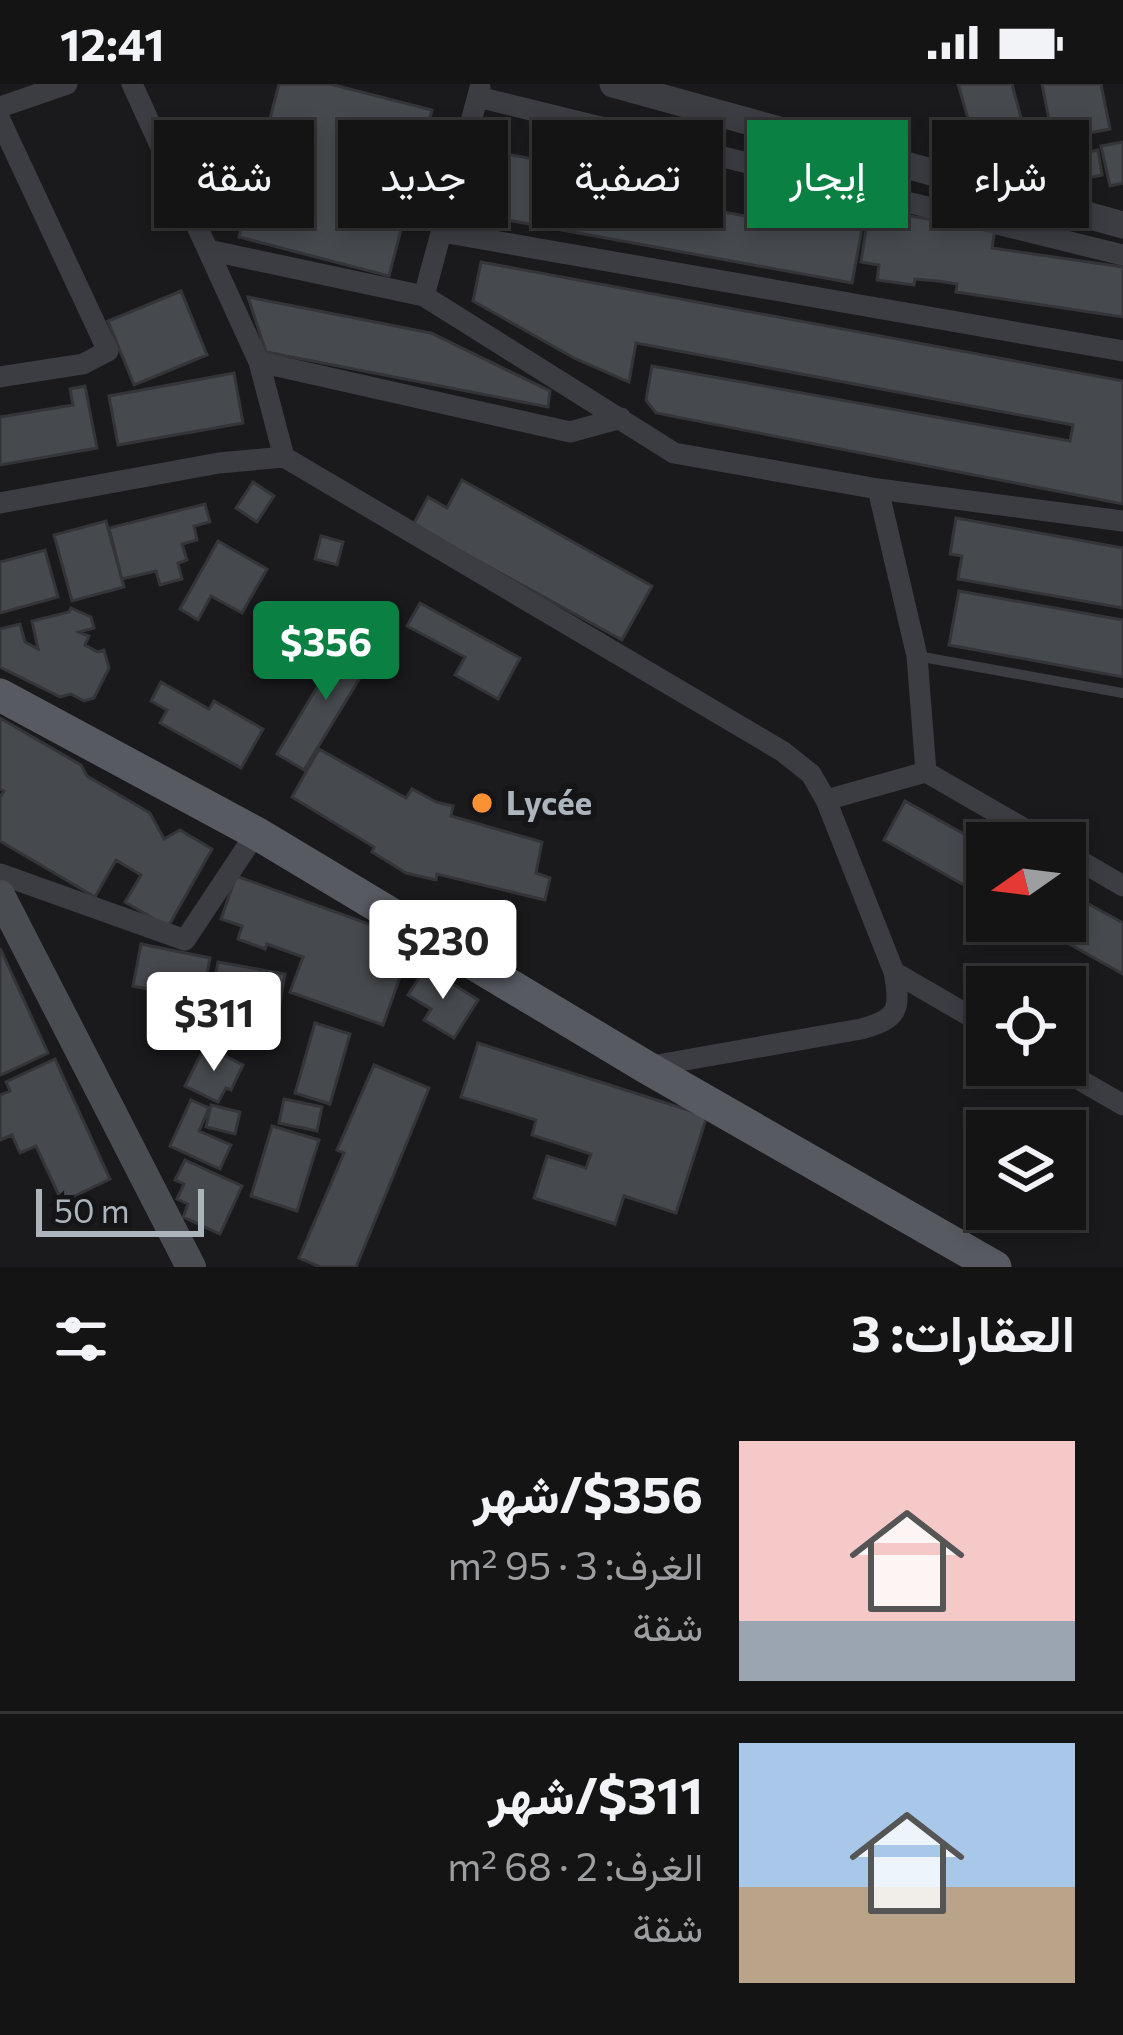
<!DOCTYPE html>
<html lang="ar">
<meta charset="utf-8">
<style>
body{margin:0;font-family:Commissioner,Vazirmatn,sans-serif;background:#1d1d1e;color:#f1f3f6;direction:rtl;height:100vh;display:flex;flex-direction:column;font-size:45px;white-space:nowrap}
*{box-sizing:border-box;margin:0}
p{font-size:39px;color:#9d9ea0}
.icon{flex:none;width:66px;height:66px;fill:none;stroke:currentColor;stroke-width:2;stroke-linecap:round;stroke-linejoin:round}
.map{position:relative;height:1183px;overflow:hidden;direction:ltr}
.details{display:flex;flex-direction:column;background:#141415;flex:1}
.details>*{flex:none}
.hud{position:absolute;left:36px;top:36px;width:1053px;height:108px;direction:rtl;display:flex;gap:24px}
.needle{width:78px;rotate:256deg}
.tools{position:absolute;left:966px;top:738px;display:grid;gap:24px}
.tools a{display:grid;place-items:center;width:120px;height:120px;border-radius:0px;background:#141415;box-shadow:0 6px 18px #0003,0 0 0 3px #333334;font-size:60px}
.scale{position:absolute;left:36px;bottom:30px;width:168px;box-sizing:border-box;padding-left:12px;border:6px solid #acb4bc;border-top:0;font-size:33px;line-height:42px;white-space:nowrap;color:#acb4bc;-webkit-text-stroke:9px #151518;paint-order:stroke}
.price{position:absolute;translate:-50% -102px;padding:0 27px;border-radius:12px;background:#fff;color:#222;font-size:39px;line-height:78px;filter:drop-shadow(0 3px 6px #0008)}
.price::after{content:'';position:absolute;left:50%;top:72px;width:36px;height:27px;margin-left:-18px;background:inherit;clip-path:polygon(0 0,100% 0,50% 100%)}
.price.selected{background:#0b8043;color:#fff}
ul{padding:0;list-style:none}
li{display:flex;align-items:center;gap:36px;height:300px;padding:0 48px}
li+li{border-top:3px solid #333334}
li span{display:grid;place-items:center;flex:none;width:336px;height:240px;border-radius:0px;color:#555}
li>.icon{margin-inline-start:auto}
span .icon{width:144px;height:144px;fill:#fffc;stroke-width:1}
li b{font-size:51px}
h2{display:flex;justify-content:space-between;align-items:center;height:144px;padding:0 48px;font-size:51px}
.pill{padding:0 42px;border-radius:0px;background:#141415;box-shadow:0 6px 18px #0003,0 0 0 3px #333334;font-size:42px;line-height:108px}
.pill.selected{background:#0b8043;color:#fff}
.status{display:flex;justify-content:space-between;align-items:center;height:84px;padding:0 60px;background:#141415;direction:ltr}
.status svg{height:33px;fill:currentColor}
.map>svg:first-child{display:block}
.building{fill:#46494d;stroke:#343539;stroke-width:3}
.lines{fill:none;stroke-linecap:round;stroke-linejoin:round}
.service{stroke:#3b3d42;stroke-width:10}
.minor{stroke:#3b3d42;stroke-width:21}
.tertiary{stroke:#3b3d42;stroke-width:27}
.secondary{stroke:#494d52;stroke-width:30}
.primary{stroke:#575b61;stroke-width:33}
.poi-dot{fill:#fa9135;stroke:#151518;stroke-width:4.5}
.labels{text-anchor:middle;stroke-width:12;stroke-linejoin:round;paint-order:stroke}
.poi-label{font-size:33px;font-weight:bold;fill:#acb4bc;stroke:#151518;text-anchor:start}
</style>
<div class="status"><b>12:41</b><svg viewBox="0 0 49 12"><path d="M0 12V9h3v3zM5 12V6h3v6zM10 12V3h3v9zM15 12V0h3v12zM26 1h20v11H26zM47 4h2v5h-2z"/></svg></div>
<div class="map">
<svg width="1123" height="1183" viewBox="0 0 1123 1183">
<rect width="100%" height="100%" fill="#1a1a1c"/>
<path class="building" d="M279,0H330L432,26L389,192L239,153Z
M958,0H1012L1022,38L973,52Z
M1042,0H1101L1110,45L1053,56Z
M1123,58V99L1110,102L1101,62Z
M1098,66L1102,91L1067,98L1062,73Z
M502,69L543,77L544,83L617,96L615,108L815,145L819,126L864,134L852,199L491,133Z
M869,126L995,145L992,164L1123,183V233L956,208L957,200L938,197L915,195L914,201L877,196L879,181L861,178Z
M481,178L1123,297V420L656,329L646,316L652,282L1070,357L1073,341L636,259L629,298L574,274L473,217Z
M181,207L207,271L134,301L108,237Z
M248,213L431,249L550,307L548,323L266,268Z
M234,289L243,339L118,361L109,312Z
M85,302L97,364L0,381V333L73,321L70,305Z
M462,396L652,502L622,556L413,441L428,413L447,424Z
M253,398L274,412L257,438L236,424Z
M205,420L210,438L194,442L197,456L182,460L187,476L178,479L182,495L160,501L156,487L122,495L109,444Z
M956,434L1123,464V524L958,495L962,472L950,470Z
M106,437L124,503L72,517L54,451Z
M321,452L343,458L337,481L315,475Z
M218,457L267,485L242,529L211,512L198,536L180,525Z
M45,466L58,513L0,529V478Z
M959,507L1123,536V593L949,561Z
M420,519L520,574L498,615L455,591L465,573L407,542Z
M71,524L91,533L94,544L79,548L89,552L85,561L98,568L104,566L109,584L94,614L84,617L71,610L60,613L0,583V545L20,540L25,558L38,565L32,537L69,528Z
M347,553L375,569L304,686L277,670Z
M161,598L209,625L214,617L263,645L241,684L160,639L167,626L151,617Z
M0,634L81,681L87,692L150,729L164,755L180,746L212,765L168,843L125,818L141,791L116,776L95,813L0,757V713L4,707L0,705Z
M319,665L406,714L412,705L436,718L453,722L451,732L542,758L536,789L550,794L545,816L437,790L436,796L406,789L372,768L374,763L292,713Z
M905,717L987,763V814L884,756Z
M236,792L413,856L383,941L290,908L303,873L267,860L265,865L238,855L242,842L221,835Z
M1065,807L1123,839V890L1028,837H1065Z
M141,860L210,874L202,916L133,902Z
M0,864L48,969L1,991L0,990Z
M218,878L285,890L275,948L208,935Z
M426,883L478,916L454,954L424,936L431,925L408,911Z
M315,939L350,950L330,1020L295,1009Z
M478,959L707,1032L676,1129L624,1112L615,1140L534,1114L547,1072L586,1084L591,1070L532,1051L536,1036L461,1013Z
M205,962L243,981L231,1006L226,1004L218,1018L185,1002Z
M55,975L110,1095L62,1118L36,1062L20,1069L12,1051L0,1056V1011L10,1007L6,998Z
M374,981L429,1004L356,1183H320L299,1174L344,1069L337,1066Z
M284,1015L322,1023L317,1047L279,1039Z
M191,1016L209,1024L199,1047L231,1061L220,1085L170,1062Z
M211,1021L240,1028L235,1050L206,1043Z
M272,1042L319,1056L297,1127L251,1112Z
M185,1076L242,1102L220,1150L183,1133L188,1120L177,1115L184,1100L175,1096Z"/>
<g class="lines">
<path class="service" d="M917,572L1123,609"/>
<path class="minor" d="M132,0L259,278L284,373
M478,13L1123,171
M0,23L67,0
M0,36L108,267L83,280L0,293
M442,148L1123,267
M208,166L424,212L674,369L878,405
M424,212L480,4
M259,278L570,348L621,334
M0,419L219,379L284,373L782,667L811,690L826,716L894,888C901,925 899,935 861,945L646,983
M926,688L917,572L878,405L1123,437
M826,716L926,688L1049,759
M1065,768L1123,802
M0,790L185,856L256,749
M894,888L987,942
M1054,981L1123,1021"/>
<path class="tertiary" d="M613,0L1123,141"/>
<path class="secondary" d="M0,811L191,1183"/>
<path class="primary" d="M0,611L256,749L646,983L995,1183"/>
</g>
<circle class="poi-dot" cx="482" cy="719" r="12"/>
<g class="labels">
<g class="poi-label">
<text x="506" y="731">Lycée</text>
</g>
</g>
</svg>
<div class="tools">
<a><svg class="needle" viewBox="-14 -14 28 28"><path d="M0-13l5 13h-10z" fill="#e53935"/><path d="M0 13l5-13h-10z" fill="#9d9ea0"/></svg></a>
<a><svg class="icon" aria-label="locate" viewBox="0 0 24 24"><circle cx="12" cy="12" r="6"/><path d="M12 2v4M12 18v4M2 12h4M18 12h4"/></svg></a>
<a><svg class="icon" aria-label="layers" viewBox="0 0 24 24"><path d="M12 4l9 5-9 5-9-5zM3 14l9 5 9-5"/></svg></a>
</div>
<div class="scale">50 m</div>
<b class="price selected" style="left:326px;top:619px">$356</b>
<b class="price" style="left:443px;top:918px">$230</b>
<b class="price" style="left:214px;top:990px">$311</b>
<div class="hud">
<a class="pill">شراء</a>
<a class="pill selected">إيجار</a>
<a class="pill">تصفية</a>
<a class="pill">جديد</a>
<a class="pill">شقة</a>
</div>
</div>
<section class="details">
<h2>العقارات: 3<svg class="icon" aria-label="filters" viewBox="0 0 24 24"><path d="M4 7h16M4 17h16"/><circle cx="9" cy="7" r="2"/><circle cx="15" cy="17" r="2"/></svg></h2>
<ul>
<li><span style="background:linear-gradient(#f6c9c9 75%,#9aa5b1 0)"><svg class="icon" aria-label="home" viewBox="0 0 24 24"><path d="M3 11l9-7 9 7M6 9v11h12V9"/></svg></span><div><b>$356/شهر</b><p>الغرف: 3 · 95 m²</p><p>شقة</p></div></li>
<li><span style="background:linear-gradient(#a9c7e8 60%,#b9a48a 0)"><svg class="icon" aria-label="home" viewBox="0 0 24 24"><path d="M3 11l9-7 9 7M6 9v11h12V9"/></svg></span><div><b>$311/شهر</b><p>الغرف: 2 · 68 m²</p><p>شقة</p></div></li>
</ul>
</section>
